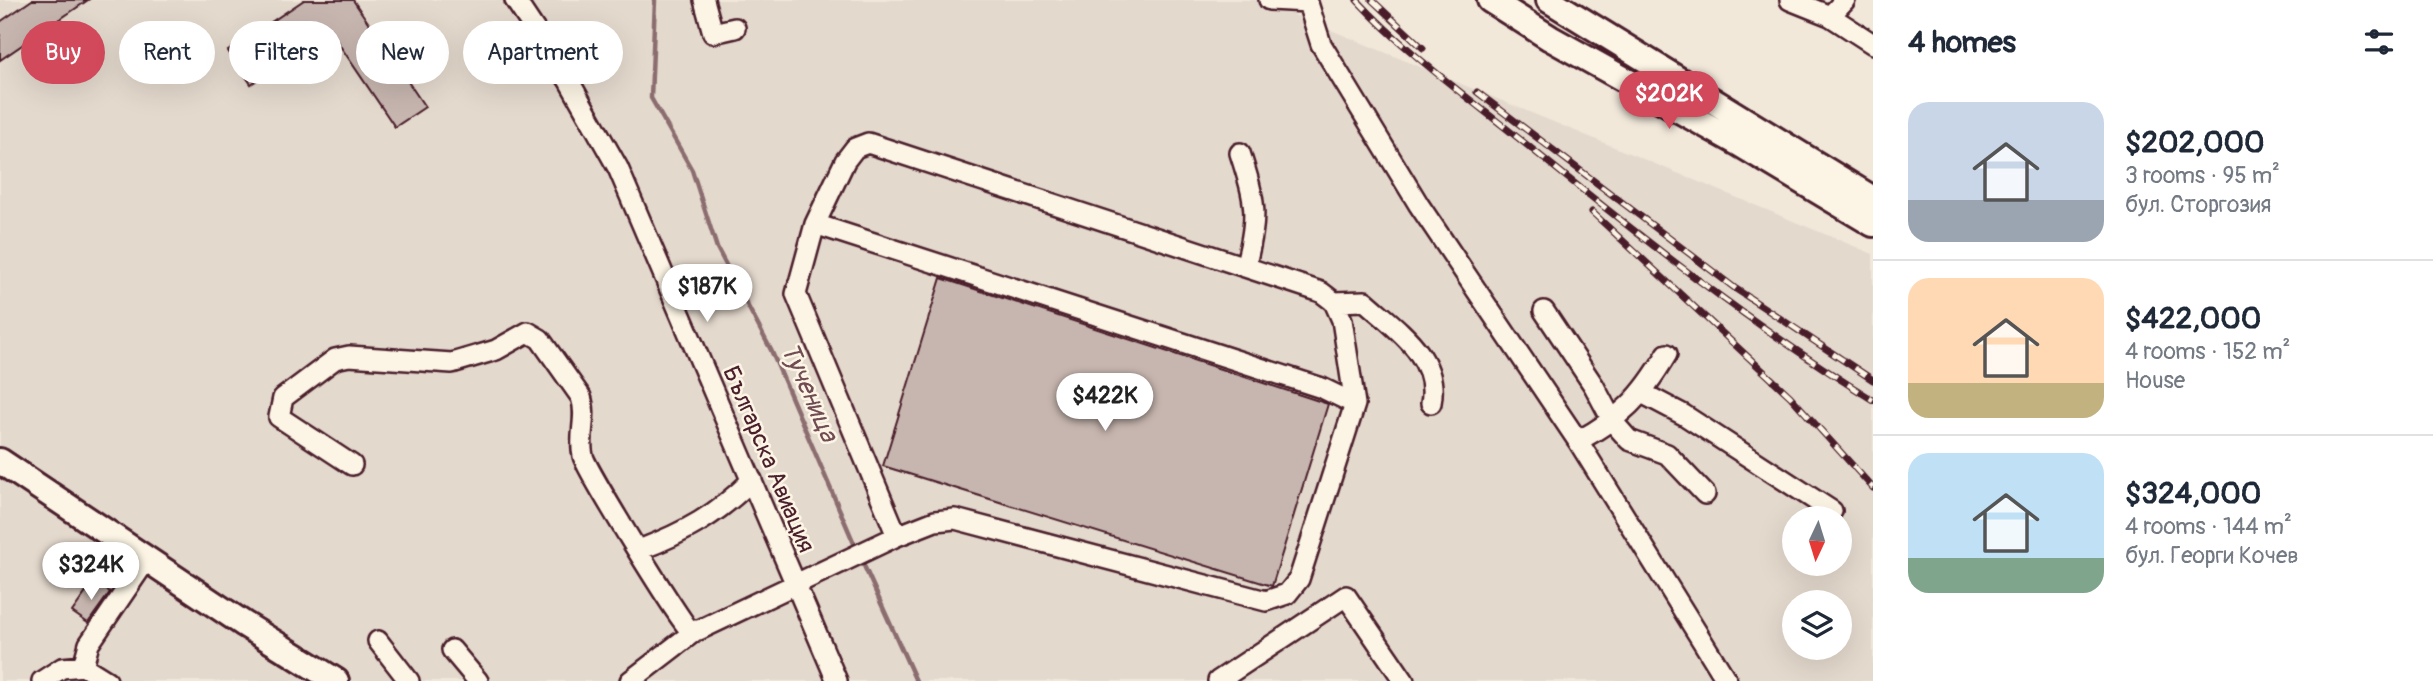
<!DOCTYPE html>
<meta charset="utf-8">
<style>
body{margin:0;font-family:Pangolin,sans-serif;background:#f6f6f7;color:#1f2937;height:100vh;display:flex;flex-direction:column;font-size:26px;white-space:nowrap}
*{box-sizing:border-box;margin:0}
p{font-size:23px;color:#747a83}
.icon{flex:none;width:38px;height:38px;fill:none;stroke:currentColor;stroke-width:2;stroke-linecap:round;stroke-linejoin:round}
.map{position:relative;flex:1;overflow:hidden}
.panel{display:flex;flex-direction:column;background:#fff;width:560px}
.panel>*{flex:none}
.guide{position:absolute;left:21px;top:21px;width:665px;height:63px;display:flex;gap:14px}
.needle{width:46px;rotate:184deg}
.tools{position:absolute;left:1782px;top:506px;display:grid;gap:14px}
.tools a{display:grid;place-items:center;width:70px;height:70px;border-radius:50%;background:#fff;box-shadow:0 7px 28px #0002;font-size:35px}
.price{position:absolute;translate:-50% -60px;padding:0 16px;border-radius:24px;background:#fff;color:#222;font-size:23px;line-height:46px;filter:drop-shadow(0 2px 4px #0008)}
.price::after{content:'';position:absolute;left:50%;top:42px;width:21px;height:16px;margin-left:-10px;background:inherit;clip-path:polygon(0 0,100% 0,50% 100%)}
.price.current{background:#d1495b;color:#fff}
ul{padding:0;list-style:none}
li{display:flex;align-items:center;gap:21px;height:175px;padding:0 35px}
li+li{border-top:2px solid #e0e1e3}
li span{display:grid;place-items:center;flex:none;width:196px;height:140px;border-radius:21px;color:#555}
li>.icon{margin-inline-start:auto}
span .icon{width:84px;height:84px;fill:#fffc;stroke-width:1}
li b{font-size:30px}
h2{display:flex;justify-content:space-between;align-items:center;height:84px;padding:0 35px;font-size:30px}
.tag{padding:0 24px;border-radius:32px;background:#fff;box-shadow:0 7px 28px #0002;font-size:24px;line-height:63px}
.tag.current{background:#d1495b;color:#fff}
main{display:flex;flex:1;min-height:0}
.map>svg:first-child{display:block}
.built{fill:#e4d9cd;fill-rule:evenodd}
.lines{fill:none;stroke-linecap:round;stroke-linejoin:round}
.stream{stroke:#8b6d6f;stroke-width:4.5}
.building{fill:#c7b6af;stroke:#4a1f2b;stroke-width:2}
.minor-casing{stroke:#4a1f2b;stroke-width:24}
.major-casing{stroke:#4a1f2b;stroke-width:30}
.minor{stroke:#fcf5e5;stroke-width:19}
.major{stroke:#fcf5e5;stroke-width:24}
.rail-casing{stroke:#4a1f2b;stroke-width:7}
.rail{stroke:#fcf5e5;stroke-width:4.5;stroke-dasharray:13;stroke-linecap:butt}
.labels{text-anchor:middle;stroke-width:5;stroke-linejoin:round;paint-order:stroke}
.street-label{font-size:24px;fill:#4a1f2b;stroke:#fcf5e5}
.water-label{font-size:26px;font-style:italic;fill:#704c53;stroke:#fcf5e5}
</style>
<main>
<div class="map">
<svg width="1873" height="681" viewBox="0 0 1873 681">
<rect width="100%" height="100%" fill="#f1e8da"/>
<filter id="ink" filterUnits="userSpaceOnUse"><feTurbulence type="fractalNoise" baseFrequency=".0143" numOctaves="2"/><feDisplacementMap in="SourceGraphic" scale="14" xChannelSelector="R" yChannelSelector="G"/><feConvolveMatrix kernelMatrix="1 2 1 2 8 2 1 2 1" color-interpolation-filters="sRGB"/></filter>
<g filter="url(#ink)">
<path class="built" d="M0,0H1277L1285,11L1873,254V681H0ZM1794,518H1839V564H1794ZM1794,602H1839V648H1794Z"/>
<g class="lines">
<path class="stream" d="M655,0L651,98L692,170L717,248L771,350L856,548
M861,559L916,681"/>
</g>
<path class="building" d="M32,0H88L0,60V22Z
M304,0H353L425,107L395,127L330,31L251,84L228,51Z
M941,278L1328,404L1272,586L883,466Z
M94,581L110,592L88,623L72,612Z"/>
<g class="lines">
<defs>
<path id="minor" d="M515,0L569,81L618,168L837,681
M704,0L713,33L735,28
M1269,0L1308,2
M1307,0L1321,44L1419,205L1578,441L1727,681
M1790,0L1830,16L1873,44
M1830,16L1845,0
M1240,153C1256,203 1259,216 1245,267
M815,224L1322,388L1355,404
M1334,302L1365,301C1396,329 1440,357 1431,403
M1544,311L1594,386L1613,422L1629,440L1667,454L1705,494
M1642,393L1684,415L1832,511
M1578,441C1622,417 1641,398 1667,354
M352,465L279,417L283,398L335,359L349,356L452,363L496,350L528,332L540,339L581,397C588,417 578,436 583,456C586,469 681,624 690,630H699L897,536L935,521L955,519L1266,601L1287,594L1299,579L1355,404L1342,320L1334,302L1321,292L868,143L855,148L845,161L815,224L796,294L897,536
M639,550C686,532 715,516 752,480
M378,641L409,681
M452,650L478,681
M83,666L107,681
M42,681L62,668L83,666L89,644L147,559
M630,681L695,631
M1218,681L1346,596L1404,681"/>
<path id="major" d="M1490,0L1550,38L1738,143L1873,224
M1549,0L1873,199
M0,461L244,624L336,681"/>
</defs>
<use href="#minor" class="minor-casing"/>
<use href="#major" class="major-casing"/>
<use href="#minor" class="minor"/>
<use href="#major" class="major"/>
<defs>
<path id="rail" d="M1357,0C1407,54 1469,98 1527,145C1638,235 1751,325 1873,400
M1372,0L1423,48
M1477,92L1736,289L1873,380
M1592,212L1790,396L1873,488"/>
</defs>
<use href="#rail" class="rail-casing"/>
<use href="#rail" class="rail"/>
</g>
</g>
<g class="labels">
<g class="street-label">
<text transform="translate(769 459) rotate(67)" y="8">Българска Авиация</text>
</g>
<g class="water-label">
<text transform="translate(810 392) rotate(66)" y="9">Тученица</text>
</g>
</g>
</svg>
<div class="tools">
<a><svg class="needle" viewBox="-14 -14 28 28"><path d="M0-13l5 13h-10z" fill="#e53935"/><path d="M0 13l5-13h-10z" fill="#747a83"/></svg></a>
<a><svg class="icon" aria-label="layers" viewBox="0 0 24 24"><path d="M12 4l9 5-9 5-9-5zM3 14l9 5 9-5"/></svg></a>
</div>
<b class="price current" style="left:1669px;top:131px">$202K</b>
<b class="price" style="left:707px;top:324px">$187K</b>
<b class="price" style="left:1105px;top:433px">$422K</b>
<b class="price" style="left:91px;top:602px">$324K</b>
<div class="guide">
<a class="tag current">Buy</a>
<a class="tag">Rent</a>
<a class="tag">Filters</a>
<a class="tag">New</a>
<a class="tag">Apartment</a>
</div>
</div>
<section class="panel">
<h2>4 homes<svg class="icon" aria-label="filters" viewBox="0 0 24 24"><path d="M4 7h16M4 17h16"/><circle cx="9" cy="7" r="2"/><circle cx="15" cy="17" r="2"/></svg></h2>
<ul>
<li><span style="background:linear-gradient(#c9d6e8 70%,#9aa5b1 0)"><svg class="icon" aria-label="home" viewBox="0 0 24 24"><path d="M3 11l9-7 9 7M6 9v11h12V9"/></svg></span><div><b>$202,000</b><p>3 rooms · 95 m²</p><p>бул. Сторгозия</p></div></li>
<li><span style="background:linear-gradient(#ffd9b3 75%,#c2b280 0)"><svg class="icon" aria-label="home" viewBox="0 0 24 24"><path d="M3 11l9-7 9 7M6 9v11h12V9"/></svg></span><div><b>$422,000</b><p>4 rooms · 152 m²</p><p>House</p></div></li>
<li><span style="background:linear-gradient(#bfe0f5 75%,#7fa58c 0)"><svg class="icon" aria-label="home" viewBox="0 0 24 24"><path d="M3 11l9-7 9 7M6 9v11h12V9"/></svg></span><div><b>$324,000</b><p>4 rooms · 144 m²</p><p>бул. Георги Кочев</p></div></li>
</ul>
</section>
</main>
